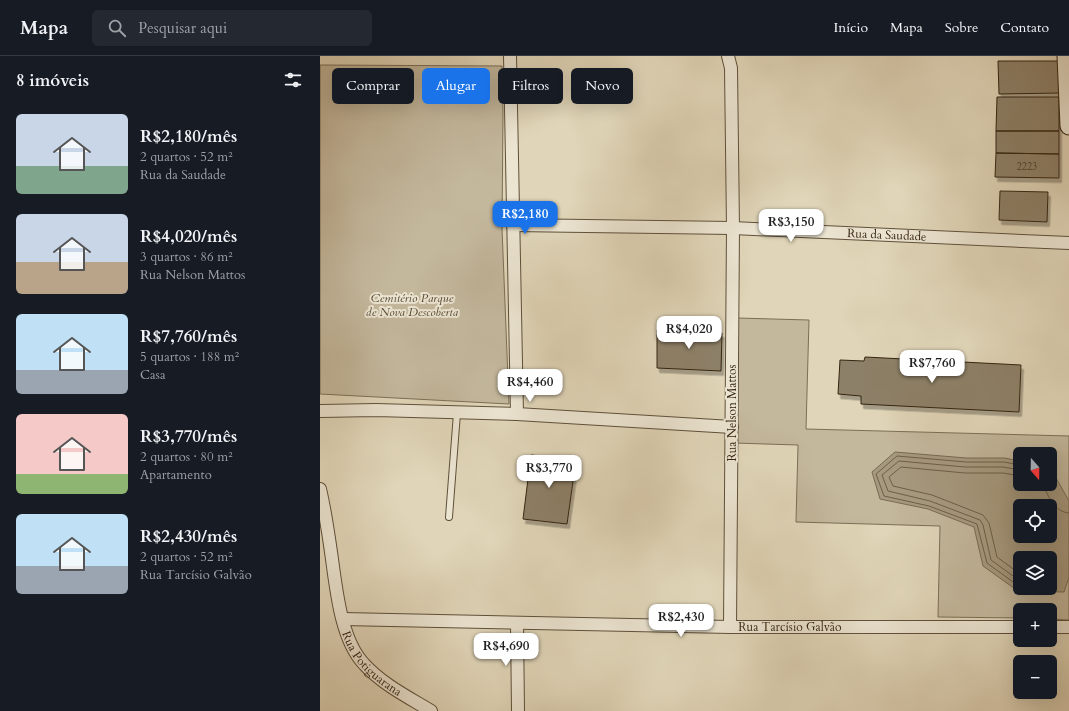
<!DOCTYPE html>
<html lang="pt">
<meta charset="utf-8">
<style>
body{margin:0;font-family:Cardo,serif;background:#242831;color:#f1f3f6;height:100vh;display:flex;flex-direction:column;font-size:15px;white-space:nowrap}
*{box-sizing:border-box;margin:0}
p{font-size:13px;color:#9ea1a6}
.icon{flex:none;width:22px;height:22px;fill:none;stroke:currentColor;stroke-width:2;stroke-linecap:round;stroke-linejoin:round}
.map{position:relative;flex:1;overflow:hidden}
.drawer{display:flex;flex-direction:column;background:#171b24;width:320px}
.drawer>*{flex:none}
.banner{position:absolute;left:12px;top:12px;width:380px;height:36px;display:flex;gap:8px}
.needle{width:26px;rotate:160deg}
.controls{position:absolute;left:693px;top:391px;display:grid;gap:8px}
.controls a{display:grid;place-items:center;width:44px;height:44px;border-radius:6px;background:#171b24;box-shadow:0 4px 16px #0002;font-size:20px}
.price{position:absolute;translate:-50% -34px;padding:0 9px;border-radius:8px;background:#fff;color:#222;font-size:13px;line-height:26px;filter:drop-shadow(0 1px 2px #0008)}
.price::after{content:'';position:absolute;left:50%;top:24px;width:12px;height:9px;margin-left:-6px;background:inherit;clip-path:polygon(0 0,100% 0,50% 100%)}
.price.selected{background:#1a73e8;color:#fff}
ul{padding:0;list-style:none}
li{display:flex;align-items:center;gap:12px;height:100px;padding:0 16px}
li span{display:grid;place-items:center;flex:none;width:112px;height:80px;border-radius:6px;color:#555}
li>.icon{margin-inline-start:auto}
span .icon{width:48px;height:48px;fill:#fffc;stroke-width:1}
li b{font-size:17px}
h2{display:flex;justify-content:space-between;align-items:center;height:48px;padding:0 16px;font-size:17px}
.pill{padding:0 14px;border-radius:6px;background:#171b24;box-shadow:0 4px 16px #0002;font-size:14px;line-height:36px}
.pill.selected{background:#1a73e8;color:#fff}
header{display:flex;align-items:center;gap:24px;box-sizing:border-box;height:56px;padding:0 20px;background:#171b24;border-bottom:1px solid #363941}
header strong{font-size:19px}
nav{display:flex;gap:22px;margin-inline-start:auto;font-size:14px}
.search{width:280px;height:36px;background:#242831;display:flex;align-items:center;gap:10px;box-sizing:border-box;padding:0 14px;border-radius:6px;color:#9ea1a6;font-size:15px}
main{display:flex;flex:1;min-height:0}
.map>svg:first-child{display:block}
.green{fill:#c3b79c;stroke:#7c6e56;fill-rule:evenodd}
.water{fill:#a6997f;stroke:#786a53;fill-rule:evenodd}
.lines{fill:none;stroke-linecap:round;stroke-linejoin:round}
.shore{stroke:#6d5e48;stroke-width:1}
.building{fill:#8d8068;stroke:#342411;filter:url(#shadow)}
.service-casing{stroke:#5f503b;stroke-width:8}
.minor-casing{stroke:#5f503b;stroke-width:14}
.secondary-casing{stroke:#342411;stroke-width:19}
.service{stroke:#ebe4d1;stroke-width:6}
.minor{stroke:#ebe4d1;stroke-width:12}
.secondary{stroke:#ebe4d1;stroke-width:17}
.labels{text-anchor:middle;stroke-width:4;stroke-linejoin:round;paint-order:stroke}
.number-label{font-size:10px;fill:#4a3b27}
.street-label{font-size:12px;fill:#342411;stroke:#ebe4d1}
.park-label{font-size:12px;font-style:italic;fill:#584934;stroke:#ebe4d1}
</style>
<header>
<strong>Mapa</strong>
<div class="search"><svg class="icon" aria-label="search" viewBox="0 0 24 24"><circle cx="10" cy="10" r="6"/><path d="M15 15l6 6"/></svg>Pesquisar aqui</div>
<nav><a>Início</a><a>Mapa</a><a>Sobre</a><a>Contato</a></nav>
</header>
<main>
<section class="drawer">
<h2>8 imóveis<svg class="icon" aria-label="filters" viewBox="0 0 24 24"><path d="M4 7h16M4 17h16"/><circle cx="9" cy="7" r="2"/><circle cx="15" cy="17" r="2"/></svg></h2>
<ul>
<li><span style="background:linear-gradient(#c9d6e8 65%,#7fa58c 0)"><svg class="icon" aria-label="home" viewBox="0 0 24 24"><path d="M3 11l9-7 9 7M6 9v11h12V9"/></svg></span><div><b>R$2,180/mês</b><p>2 quartos · 52 m²</p><p>Rua da Saudade</p></div></li>
<li><span style="background:linear-gradient(#c9d6e8 60%,#b9a48a 0)"><svg class="icon" aria-label="home" viewBox="0 0 24 24"><path d="M3 11l9-7 9 7M6 9v11h12V9"/></svg></span><div><b>R$4,020/mês</b><p>3 quartos · 86 m²</p><p>Rua Nelson Mattos</p></div></li>
<li><span style="background:linear-gradient(#bfe0f5 70%,#9aa5b1 0)"><svg class="icon" aria-label="home" viewBox="0 0 24 24"><path d="M3 11l9-7 9 7M6 9v11h12V9"/></svg></span><div><b>R$7,760/mês</b><p>5 quartos · 188 m²</p><p>Casa</p></div></li>
<li><span style="background:linear-gradient(#f6c9c9 75%,#8fb573 0)"><svg class="icon" aria-label="home" viewBox="0 0 24 24"><path d="M3 11l9-7 9 7M6 9v11h12V9"/></svg></span><div><b>R$3,770/mês</b><p>2 quartos · 80 m²</p><p>Apartamento</p></div></li>
<li><span style="background:linear-gradient(#bfe0f5 65%,#9aa5b1 0)"><svg class="icon" aria-label="home" viewBox="0 0 24 24"><path d="M3 11l9-7 9 7M6 9v11h12V9"/></svg></span><div><b>R$2,430/mês</b><p>2 quartos · 52 m²</p><p>Rua Tarcísio Galvão</p></div></li>
</ul>
</section>
<div class="map">
<svg width="749" height="655" viewBox="0 0 749 655">
<defs>
<filter id="shadow"><feDropShadow dx="2.5" dy="4.5" stdDeviation="0" flood-color="#0004"/></filter>
</defs>
<rect width="100%" height="100%" fill="#e0d5b8"/>
<filter id="stains"><feTurbulence type="fractalNoise" baseFrequency=".005" numOctaves="4"/><feColorMatrix values="0 0 0 0 .2 0 0 0 0 .09 0 0 0 0 .02 0 0 0 .5 -.17"/></filter>
<radialGradient id="worn" r=".72"><stop offset=".6" stop-color="#630" stop-opacity="0"/><stop offset="1" stop-color="#630" stop-opacity=".3"/></radialGradient>
<path class="green" d="M0,9L182,10L183,56L182,172L189,348L0,338Z
M417,262L489,264L486,373L749,380V564L730,563V554H700V562L618,561L620,470L476,466L478,389L414,387ZM700,398H730V428H700ZM700,450H730V480H700ZM700,502H730V532H700Z"/>
<path class="water" d="M575,396L646,402H684L700,405V428H730L731,413L749,445V521L744,536L698,535L663,510L654,471L608,453L560,443L552,416ZM700,450H730V480H700ZM700,502H730V532H700Z"/>
<g class="lines">
<path class="shore" d="M700,409L684,406H646L577,400L556,418L564,440L609,450L657,468L667,507L700,531
M700,414L683,411H645L579,405L562,419L568,435L610,445L660,464L663,469L671,504L700,525
M700,420L683,417H645L581,411L569,421L573,430L612,439L663,459L669,467L677,501L700,518
M722,428C729,440 734,456 749,457"/>
</g>
<path class="building" d="M678,5H741V37L679,38Z
M677,41H739V75H676Z
M676,75H739V98L676,97Z
M676,97L739,98V122L675,121Z
M680,135L728,136L727,166L679,164Z
M337,274L402,277L401,315L337,312Z
M545,301L701,309L699,356L541,348V340L518,338L520,304L544,305Z
M211,399L256,404L247,468L203,463Z"/>
<g class="lines">
<defs>
<path id="service" d="M129,461L137,357"/>
<g id="minor">
<path d="M190,0L197,358"/>
<path d="M408,0L411,12L413,172L410,571"/>
<path id="s1" d="M193,169L413,172L749,187"/>
<path d="M0,355L56,354L197,358L412,371"/>
<path id="s2" d="M0,433C5,454 8,475 11,496C16,530 20,583 44,608C62,628 88,641 111,655"/>
<path id="s3" d="M23,563L410,571H700"/>
<path d="M197,567L198,655"/>
<path d="M730,571H749"/>
</g>
<path id="secondary" d="M746,0L749,70"/>
</defs>
<use href="#service" class="service-casing"/>
<use href="#minor" class="minor-casing"/>
<use href="#secondary" class="secondary-casing"/>
<use href="#service" class="service"/>
<use href="#minor" class="minor"/>
<use href="#secondary" class="secondary"/>
</g>
<g class="labels">
<g class="number-label">
<text x="707" y="114">2223</text>
</g>
<g class="street-label">
<text dy="4" stroke="none"><textPath href="#s1" startOffset="374">Rua da Saudade</textPath></text>
<text transform="translate(412 357) rotate(-90)" y="4">Rua Nelson Mattos</text>
<text dy="4" stroke="none"><textPath href="#s3" startOffset="447">Rua Tarcísio Galvão</textPath></text>
<text dy="4" stroke="none"><textPath href="#s2" startOffset="187">Rua Potiguarana</textPath></text>
</g>
<g class="park-label">
<text x="92" y="246">Cemitério Parque<tspan x="92" dy="14">de Nova Descoberta</tspan></text>
</g>
</g>
<rect width="100%" height="100%" filter="url(#stains)"/>
<rect width="100%" height="100%" fill="url(#worn)"/>
</svg>
<div class="controls">
<a><svg class="needle" viewBox="-14 -14 28 28"><path d="M0-13l5 13h-10z" fill="#e53935"/><path d="M0 13l5-13h-10z" fill="#9ea1a6"/></svg></a>
<a><svg class="icon" aria-label="locate" viewBox="0 0 24 24"><circle cx="12" cy="12" r="6"/><path d="M12 2v4M12 18v4M2 12h4M18 12h4"/></svg></a>
<a><svg class="icon" aria-label="layers" viewBox="0 0 24 24"><path d="M12 4l9 5-9 5-9-5zM3 14l9 5 9-5"/></svg></a>
<a>+</a>
<a>−</a>
</div>
<b class="price selected" style="left:205px;top:179px">R$2,180</b>
<b class="price" style="left:471px;top:187px">R$3,150</b>
<b class="price" style="left:369px;top:294px">R$4,020</b>
<b class="price" style="left:612px;top:328px">R$7,760</b>
<b class="price" style="left:210px;top:347px">R$4,460</b>
<b class="price" style="left:229px;top:433px">R$3,770</b>
<b class="price" style="left:361px;top:582px">R$2,430</b>
<b class="price" style="left:186px;top:611px">R$4,690</b>
<div class="banner">
<a class="pill">Comprar</a>
<a class="pill selected">Alugar</a>
<a class="pill">Filtros</a>
<a class="pill">Novo</a>
</div>
</div>
</main>
